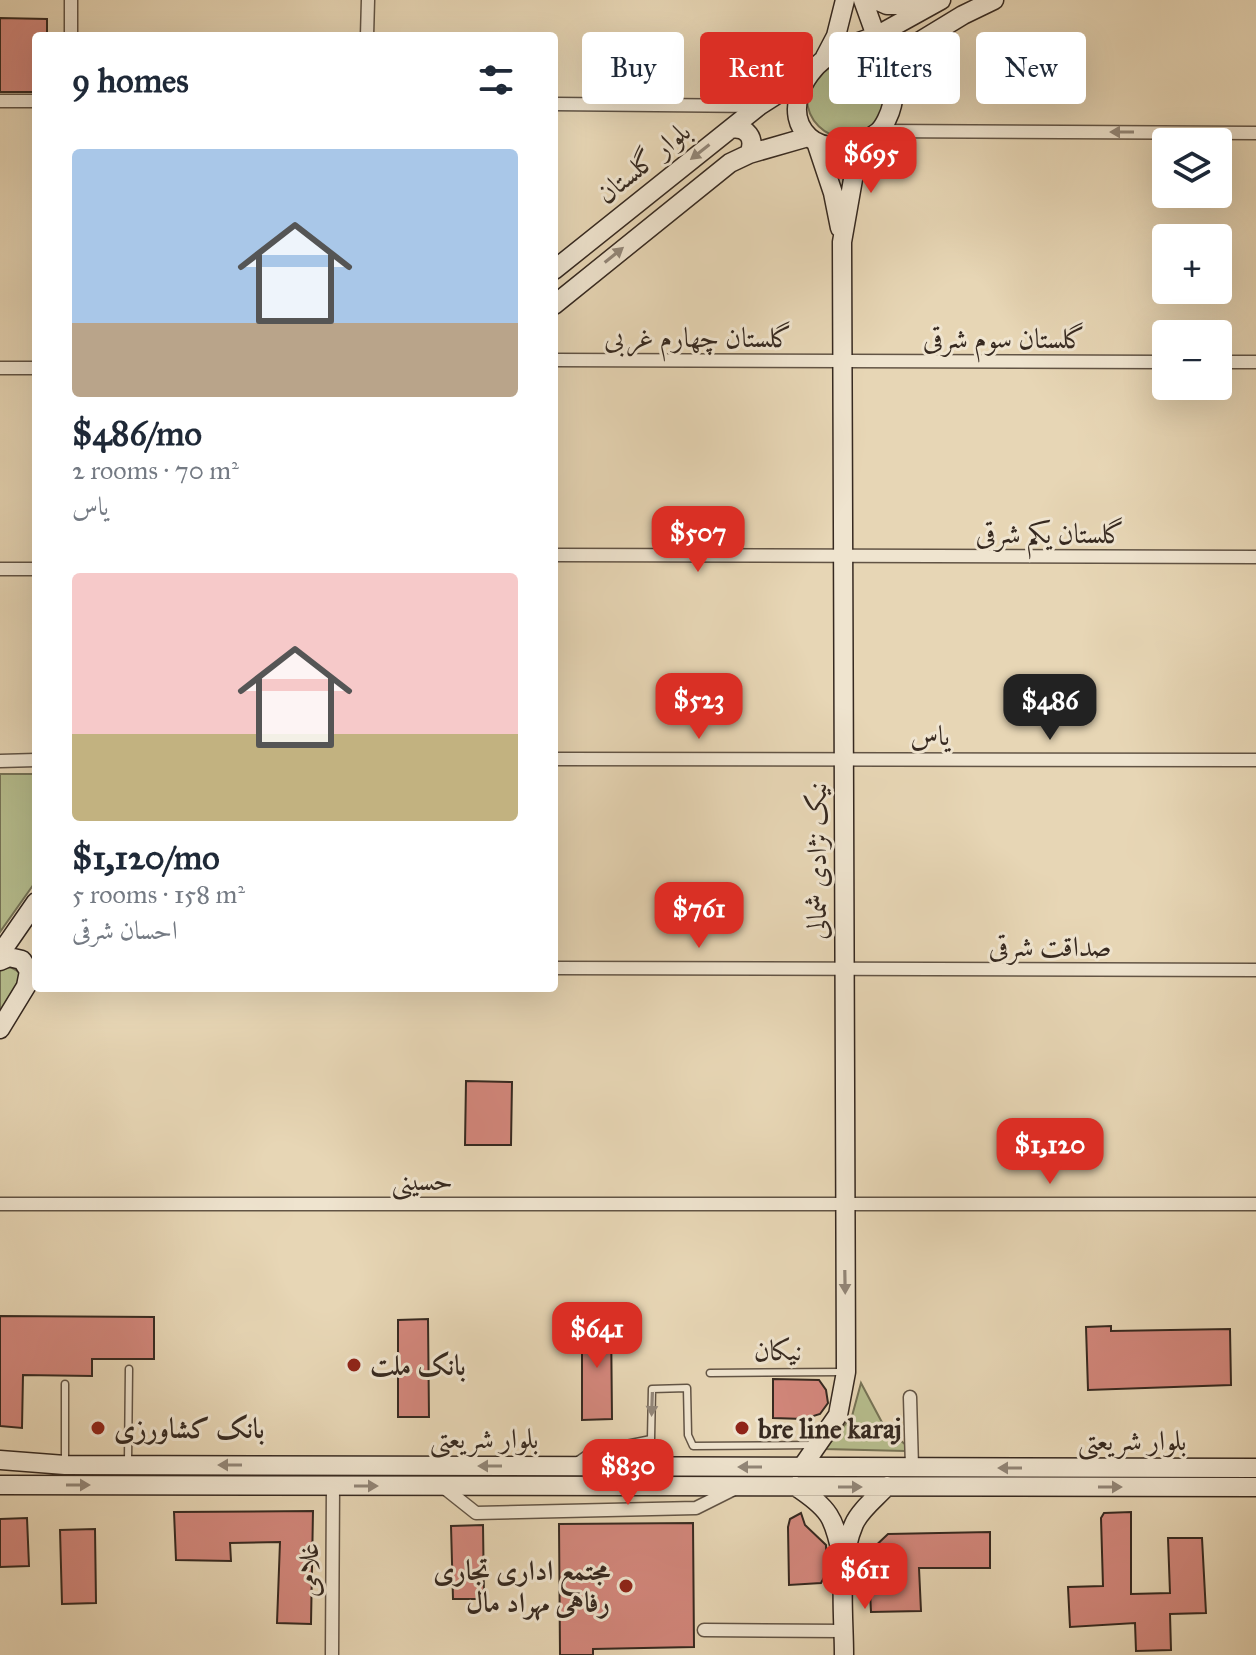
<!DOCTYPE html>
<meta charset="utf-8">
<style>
body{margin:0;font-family:"IM FELL Great Primer",Amiri,serif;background:#f2f2f3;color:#1f2937;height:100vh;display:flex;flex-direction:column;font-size:30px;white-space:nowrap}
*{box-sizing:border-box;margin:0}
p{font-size:26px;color:#747a83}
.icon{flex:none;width:44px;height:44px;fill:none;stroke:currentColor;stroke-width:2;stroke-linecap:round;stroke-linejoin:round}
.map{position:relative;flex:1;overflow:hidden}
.drawer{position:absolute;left:32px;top:32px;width:526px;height:960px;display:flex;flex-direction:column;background:#fff;border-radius:8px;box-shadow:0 8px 32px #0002}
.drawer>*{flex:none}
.top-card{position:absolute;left:582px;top:32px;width:554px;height:72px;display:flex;gap:16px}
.fabs{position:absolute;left:1152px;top:128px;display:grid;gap:16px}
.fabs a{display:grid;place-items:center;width:80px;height:80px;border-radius:8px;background:#fff;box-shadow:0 8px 32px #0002;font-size:40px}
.price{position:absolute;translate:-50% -68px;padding:0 18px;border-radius:16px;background:#d93025;color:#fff;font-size:26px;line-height:52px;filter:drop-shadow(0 2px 4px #0008)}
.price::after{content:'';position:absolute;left:50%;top:48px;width:24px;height:18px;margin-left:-12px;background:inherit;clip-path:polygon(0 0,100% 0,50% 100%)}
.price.active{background:#222;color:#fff}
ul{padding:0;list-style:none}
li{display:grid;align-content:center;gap:16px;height:424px;padding:0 40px}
li span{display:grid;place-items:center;height:248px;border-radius:8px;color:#555}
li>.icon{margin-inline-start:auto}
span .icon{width:144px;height:144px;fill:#fffc;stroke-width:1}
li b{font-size:34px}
h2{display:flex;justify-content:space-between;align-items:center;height:96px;padding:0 40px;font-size:34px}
.pill{padding:0 28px;border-radius:8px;background:#fff;box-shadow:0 8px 32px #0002;font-size:28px;line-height:72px}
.pill.active{background:#d93025;color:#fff}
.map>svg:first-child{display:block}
.green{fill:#b6bd8d;stroke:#767356;stroke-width:2}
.building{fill:#d3877c;stroke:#362920;stroke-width:2}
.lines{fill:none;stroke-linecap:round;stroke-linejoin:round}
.lane-casing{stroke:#625445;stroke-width:9}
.street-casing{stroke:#625445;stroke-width:15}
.secondary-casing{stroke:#362920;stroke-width:21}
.lane{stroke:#efe4cf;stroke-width:6}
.street{stroke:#efe4cf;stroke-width:12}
.secondary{stroke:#efe4cf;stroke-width:18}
.oneway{fill:#928678}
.poi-dot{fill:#8f2418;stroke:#efe4cf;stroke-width:3}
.labels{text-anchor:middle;stroke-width:6;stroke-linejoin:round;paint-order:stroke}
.street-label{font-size:28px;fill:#362920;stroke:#efe4cf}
.poi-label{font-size:28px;font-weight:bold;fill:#362920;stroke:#efe4cf;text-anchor:start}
</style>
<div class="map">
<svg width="1256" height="1655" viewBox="0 0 1256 1655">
<rect width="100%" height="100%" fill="#e7d6b5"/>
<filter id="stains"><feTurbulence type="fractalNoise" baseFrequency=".0025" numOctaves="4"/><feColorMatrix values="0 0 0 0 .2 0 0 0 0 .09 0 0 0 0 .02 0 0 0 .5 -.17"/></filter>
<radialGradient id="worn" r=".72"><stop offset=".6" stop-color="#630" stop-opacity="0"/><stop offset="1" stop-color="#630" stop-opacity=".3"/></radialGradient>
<path class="green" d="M807 98a40 40 0 1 1 80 0a40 40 0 1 1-80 0Z
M0,774H36V881L0,932Z
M10,967L19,972L21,981L0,1017V969Z
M861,1383L885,1428L906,1445L905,1451L825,1449L852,1416Z"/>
<path class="building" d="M0,18L47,19V36H36V92H0Z
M466,1081L512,1082L511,1145H465Z
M0,1316L154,1317V1359H92V1376L23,1375L22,1428L0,1426Z
M598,1317H611L612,1419L582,1420V1321L598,1322Z
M428,1319L429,1417H398V1320Z
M1111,1326V1331L1230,1329L1231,1385L1088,1390L1086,1327Z
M773,1379L819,1380L826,1390L828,1403L820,1414L804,1419L773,1418Z
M313,1511L311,1624L277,1623L280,1542L230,1543L231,1561L176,1560L174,1512Z
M1131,1512V1594L1170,1593L1168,1538H1202L1206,1613L1170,1614L1171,1650L1136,1651L1135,1623L1070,1627L1068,1587L1103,1586L1101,1518L1104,1513Z
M801,1513L805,1525L826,1545L827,1572L821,1583L789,1585L788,1527L790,1519Z
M27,1518L29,1566L0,1567V1519Z
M693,1523L694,1647L593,1649V1655H560L559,1524Z
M483,1525L484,1599H453L451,1526Z
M95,1529L96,1603L62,1604L60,1530Z
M990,1532V1568H919L921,1611L871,1612L868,1553L888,1534Z"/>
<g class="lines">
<defs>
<path id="lane" d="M710,1373L842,1372
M65,1384V1461
M128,1461L129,1369
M575,1462L591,1451L651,1439L652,1389L687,1388L688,1435L693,1446L814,1445"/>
<path id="street" d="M71,0V36
M367,36L368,0
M0,101H36
M554,104L759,106
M880,131L1256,133
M554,360L1166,362
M1218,362H1256
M0,368H36
M554,555L1256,557
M0,569H36
M554,759L1256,760
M0,761L36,760
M554,968L1256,970
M0,1204H1256
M910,1397L912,1467
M442,1486L476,1513L696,1508L736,1488
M704,1630L844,1631
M332,1655L333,1486"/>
<path id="secondary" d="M863,0L876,36L941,0
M876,0L887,5H922
M876,36C891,55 898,82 892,105C890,114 884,127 878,132C861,146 826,153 809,137C784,114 802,75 826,58C841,47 859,42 876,36Z
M825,57L836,36L845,0
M893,77L917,43L963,15L994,0
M730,129C747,126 756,138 749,154
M816,142L833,193L840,228
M554,270L759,106L806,76
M554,305L730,163L749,154L808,137
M0,954L36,902
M0,961L9,957L22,960L29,971L26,986
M0,1029L36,970
M0,1460L65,1465L1256,1468
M802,1467L838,1415L846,1372L842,242L855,168L865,140
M0,1485L1256,1487
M795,1486C830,1509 834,1517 842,1557
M844,1655C844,1614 837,1563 854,1524C860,1510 876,1498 887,1486"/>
</defs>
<use href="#lane" class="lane-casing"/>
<use href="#street" class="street-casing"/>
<use href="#secondary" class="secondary-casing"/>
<use href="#lane" class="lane"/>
<use href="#street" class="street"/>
<use href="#secondary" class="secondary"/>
</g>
<defs><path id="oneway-solid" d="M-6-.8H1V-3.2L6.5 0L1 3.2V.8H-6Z" transform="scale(2)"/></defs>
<g class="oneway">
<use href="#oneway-solid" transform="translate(1122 132) rotate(-180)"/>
<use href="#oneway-solid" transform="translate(700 152) rotate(142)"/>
<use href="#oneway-solid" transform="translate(614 255) rotate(-39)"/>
<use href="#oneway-solid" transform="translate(845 1282) rotate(89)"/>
<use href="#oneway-solid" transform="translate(652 1404) rotate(92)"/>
<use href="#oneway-solid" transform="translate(230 1465) rotate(-180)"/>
<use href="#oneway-solid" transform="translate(490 1466) rotate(-180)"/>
<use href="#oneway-solid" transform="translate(750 1467) rotate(-180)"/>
<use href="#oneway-solid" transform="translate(1010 1468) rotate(-180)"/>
<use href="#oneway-solid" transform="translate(78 1485)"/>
<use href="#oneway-solid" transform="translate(366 1486)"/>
<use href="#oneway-solid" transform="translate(850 1487)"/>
<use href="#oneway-solid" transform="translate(1110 1487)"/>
</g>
<g class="poi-dot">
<circle cx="354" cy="1365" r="8"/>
<circle cx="98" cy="1428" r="8"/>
<circle cx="742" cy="1428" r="8"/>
<circle cx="626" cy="1586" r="8"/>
</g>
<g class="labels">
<g class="street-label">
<text transform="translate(643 162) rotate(-39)" y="10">بلوار گلستان</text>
<text x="698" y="347">گلستان چهارم غربی</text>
<text x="1004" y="348">گلستان سوم شرقی</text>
<text x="1050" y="543">گلستان یکم شرقی</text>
<text x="930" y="745">یاس</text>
<text transform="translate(816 861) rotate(-90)" y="10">نیک نژادی شمالی</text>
<text x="1050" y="956">صداقت شرقی</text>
<text x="422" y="1190">حسینی</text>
<text x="778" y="1360">نیکان</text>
<text x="484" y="1448">بلوار شریعتی</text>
<text x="1132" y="1450">بلوار شریعتی</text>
<text transform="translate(308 1570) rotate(-90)" y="10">غلامی</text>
</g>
<g class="poi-label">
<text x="370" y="1375">بانک ملت</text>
<text x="114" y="1438">بانک کشاورزی</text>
<text x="758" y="1438">bre line karaj</text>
<text x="610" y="1580" text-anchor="end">مجتمع اداری تجاری<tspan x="610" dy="32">رفاهی مهراد مال</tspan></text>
</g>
</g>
<rect width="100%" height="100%" filter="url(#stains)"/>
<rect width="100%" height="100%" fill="url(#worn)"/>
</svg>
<div class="fabs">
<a><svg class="icon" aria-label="layers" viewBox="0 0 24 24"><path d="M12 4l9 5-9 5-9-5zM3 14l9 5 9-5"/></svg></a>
<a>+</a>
<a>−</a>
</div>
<b class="price" style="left:871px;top:195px">$695</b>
<b class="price" style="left:698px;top:574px">$507</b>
<b class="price" style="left:699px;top:741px">$523</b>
<b class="price active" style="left:1050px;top:742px">$486</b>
<b class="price" style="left:699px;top:950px">$761</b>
<b class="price" style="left:1050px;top:1186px">$1,120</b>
<b class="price" style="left:597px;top:1370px">$641</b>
<b class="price" style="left:628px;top:1507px">$830</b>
<b class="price" style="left:865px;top:1611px">$611</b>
<div class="top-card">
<a class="pill">Buy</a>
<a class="pill active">Rent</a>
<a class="pill">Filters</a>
<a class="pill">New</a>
</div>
<section class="drawer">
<h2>9 homes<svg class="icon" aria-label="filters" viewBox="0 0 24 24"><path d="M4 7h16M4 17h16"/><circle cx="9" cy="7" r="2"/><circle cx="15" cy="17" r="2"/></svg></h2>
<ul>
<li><span style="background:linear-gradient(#a9c7e8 70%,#b9a48a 0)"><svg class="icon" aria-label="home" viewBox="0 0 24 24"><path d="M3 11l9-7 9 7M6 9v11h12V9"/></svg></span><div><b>$486/mo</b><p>2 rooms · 70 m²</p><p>یاس</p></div></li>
<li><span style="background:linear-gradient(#f6c9c9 65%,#c2b280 0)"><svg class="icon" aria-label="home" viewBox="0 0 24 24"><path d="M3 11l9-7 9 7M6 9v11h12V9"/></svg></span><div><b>$1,120/mo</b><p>5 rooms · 158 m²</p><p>احسان شرقی</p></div></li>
</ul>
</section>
</div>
